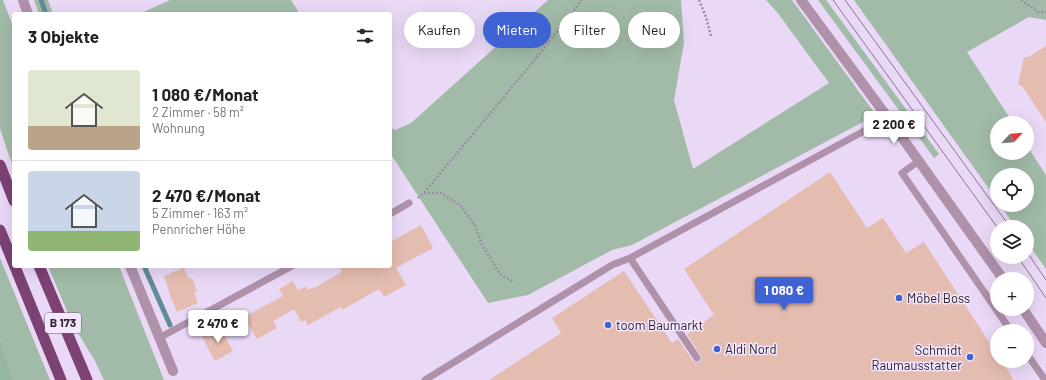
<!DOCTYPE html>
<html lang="de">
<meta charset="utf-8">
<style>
body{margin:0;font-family:Barlow,sans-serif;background:#f2f2f2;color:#222;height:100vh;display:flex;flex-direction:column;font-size:15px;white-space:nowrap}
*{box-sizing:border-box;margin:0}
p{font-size:13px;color:#767676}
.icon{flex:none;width:22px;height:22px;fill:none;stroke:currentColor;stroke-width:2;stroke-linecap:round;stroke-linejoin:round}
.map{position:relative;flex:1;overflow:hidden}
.details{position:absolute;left:12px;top:12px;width:380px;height:256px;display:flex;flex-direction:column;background:#fff;border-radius:4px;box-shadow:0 4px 16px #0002}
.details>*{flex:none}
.guide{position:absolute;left:404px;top:12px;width:380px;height:36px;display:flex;gap:8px}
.needle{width:26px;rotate:64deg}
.fabs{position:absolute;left:990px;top:116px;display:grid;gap:8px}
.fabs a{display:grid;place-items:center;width:44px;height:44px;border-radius:50%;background:#fff;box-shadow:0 4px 16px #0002;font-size:20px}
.price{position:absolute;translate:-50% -34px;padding:0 9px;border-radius:4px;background:#fff;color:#222;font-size:13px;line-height:26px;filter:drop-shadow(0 1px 2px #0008)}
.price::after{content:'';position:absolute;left:50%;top:24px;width:12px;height:9px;margin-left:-6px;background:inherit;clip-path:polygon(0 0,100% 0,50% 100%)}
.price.active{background:#3f62d4;color:#fff}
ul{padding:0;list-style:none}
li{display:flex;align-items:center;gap:12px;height:100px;padding:0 16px}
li+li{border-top:1px solid #e0e0e0}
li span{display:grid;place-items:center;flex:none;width:112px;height:80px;border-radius:4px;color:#555}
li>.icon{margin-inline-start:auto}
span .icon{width:48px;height:48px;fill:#fffc;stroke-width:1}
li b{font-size:17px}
h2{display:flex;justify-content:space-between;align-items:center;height:48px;padding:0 16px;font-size:17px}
.tag{padding:0 14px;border-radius:18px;background:#fff;box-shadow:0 4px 16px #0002;font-size:14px;line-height:36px}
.tag.active{background:#3f62d4;color:#fff}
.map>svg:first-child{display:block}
.green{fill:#a2bba8}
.forest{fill:#96b79f}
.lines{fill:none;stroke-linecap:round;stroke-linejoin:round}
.stream{stroke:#608b97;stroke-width:5}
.building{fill:#e5bcb0}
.path{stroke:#9a8da3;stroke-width:2.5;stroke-dasharray:2 2;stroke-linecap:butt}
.service{stroke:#af91aa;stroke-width:7}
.minor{stroke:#af91aa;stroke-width:10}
.tertiary{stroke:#af91aa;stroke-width:10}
.trunk{stroke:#7c4274;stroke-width:11}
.tram{stroke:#84798c;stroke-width:1}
.poi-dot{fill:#3f62d4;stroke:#f4e7ff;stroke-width:1.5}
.labels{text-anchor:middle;stroke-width:3;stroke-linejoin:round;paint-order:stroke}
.shield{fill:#f4e7ff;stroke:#675e6d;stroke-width:1}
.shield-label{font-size:12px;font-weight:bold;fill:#2b242f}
.poi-label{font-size:13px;fill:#2b242f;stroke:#f4e7ff;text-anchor:start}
</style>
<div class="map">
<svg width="1046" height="380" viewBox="0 0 1046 380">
<rect width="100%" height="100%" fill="#e9d8f6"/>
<path class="green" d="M0,0H3L14,29V170L0,129Z
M34,0H48L53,14H39Z
M170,0H291L300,14H139Z
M548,0H681L684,43L674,100L693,169L829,83L777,12L766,0H792L876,115L632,245L612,250L528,295L488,303L390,153V127L395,130L411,123Z
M818,0H826L939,154L934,158Z
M854,0H1046V20L1029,17L967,52L1013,123H997V153H1027V146L1046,175V269L1027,242V227H1016L1000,205H1027V175H997V200Z
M0,258L50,380H13L0,339Z
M48,266H119L164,380H104L95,361L72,323Z"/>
<path class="forest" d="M0,339L13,380H0Z"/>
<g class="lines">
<path class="stream" d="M41,0L46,14
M144,266L170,325"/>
</g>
<path class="building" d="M1046,46V122L1022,86L1018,85L1024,57H1029Z
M830,172L867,228L883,218L906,253L924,242L997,354V361H1002L1014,380H489L561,333L552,318L624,271L672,343L678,339L693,361L697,363L699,362L702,360L701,356L687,334L714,315L684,269Z
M421,225L433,248L396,268L406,285L384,297L379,289L342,310L341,307L308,325L305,320L301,322L294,309L273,321L277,328L257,339L244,317L283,296L279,289L293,281L298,290L306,286L308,290L313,287L314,288L342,272L338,266H390V242Z
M184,268L189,279L192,278L197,291L194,292L198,303L177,312L173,301H172L164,276Z
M220,327L233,351L215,361L202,337Z"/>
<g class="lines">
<path class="path" d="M699,0L706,17L711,36
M1021,0L1038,12H1046
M424,193H441L461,206L476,227L481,243L500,274L513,282
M418,198L424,193L532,63L582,0"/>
<path class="service" d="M919,161L902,173L1011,331
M390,214L409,203
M159,338L292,266
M1027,354L1045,380
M697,358L630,258L888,118
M425,380L612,265L630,258"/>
<path class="minor" d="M23,0L28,14
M130,266L173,371"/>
<path class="tertiary" d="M801,0L888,118L1003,279
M1023,309L1046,343"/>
<path class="trunk" d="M0,165L14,201
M0,230L61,380
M39,266L87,380"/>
<path class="tram" d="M833,0L997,227
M845,0L1010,227
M1027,252L1046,280
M1018,257L1046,298"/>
</g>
<g class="poi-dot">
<circle cx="899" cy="298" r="4"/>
<circle cx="608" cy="325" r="4"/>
<circle cx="717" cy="349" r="4"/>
<circle cx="970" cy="357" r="4"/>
</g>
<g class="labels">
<rect class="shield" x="45" y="313" width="36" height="20" rx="3"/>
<g class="shield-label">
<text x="63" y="327">B 173</text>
</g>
<g class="poi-label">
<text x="907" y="303">Möbel Boss</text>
<text x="616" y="330">toom Baumarkt</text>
<text x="725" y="354">Aldi Nord</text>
<text x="962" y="355" text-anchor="end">Schmidt<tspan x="962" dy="15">Raumausstatter</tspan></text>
</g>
</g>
</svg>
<div class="fabs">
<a><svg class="needle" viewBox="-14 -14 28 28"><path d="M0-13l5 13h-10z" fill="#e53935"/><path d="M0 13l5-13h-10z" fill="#767676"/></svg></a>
<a><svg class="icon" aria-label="locate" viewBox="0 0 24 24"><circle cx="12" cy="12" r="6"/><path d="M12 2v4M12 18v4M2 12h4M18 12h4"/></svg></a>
<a><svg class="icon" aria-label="layers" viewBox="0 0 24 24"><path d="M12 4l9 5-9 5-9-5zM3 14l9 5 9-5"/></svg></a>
<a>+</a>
<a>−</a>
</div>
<b class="price" style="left:894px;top:145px">2 200 €</b>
<b class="price active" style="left:784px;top:311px">1 080 €</b>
<b class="price" style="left:218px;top:344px">2 470 €</b>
<div class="guide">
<a class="tag">Kaufen</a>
<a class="tag active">Mieten</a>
<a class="tag">Filter</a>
<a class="tag">Neu</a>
</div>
<section class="details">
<h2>3 Objekte<svg class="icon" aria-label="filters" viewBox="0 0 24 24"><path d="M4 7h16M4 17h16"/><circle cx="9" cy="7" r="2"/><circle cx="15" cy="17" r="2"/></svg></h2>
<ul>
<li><span style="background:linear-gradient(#dfe7d0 70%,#b9a48a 0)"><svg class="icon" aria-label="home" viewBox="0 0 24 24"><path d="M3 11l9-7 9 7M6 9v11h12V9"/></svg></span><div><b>1 080 €/Monat</b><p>2 Zimmer · 58 m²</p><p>Wohnung</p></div></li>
<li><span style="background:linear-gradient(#c9d6e8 75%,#8fb573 0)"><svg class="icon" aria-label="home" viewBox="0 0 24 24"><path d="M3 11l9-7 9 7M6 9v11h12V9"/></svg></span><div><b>2 470 €/Monat</b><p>5 Zimmer · 163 m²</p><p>Pennricher Höhe</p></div></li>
</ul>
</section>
</div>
